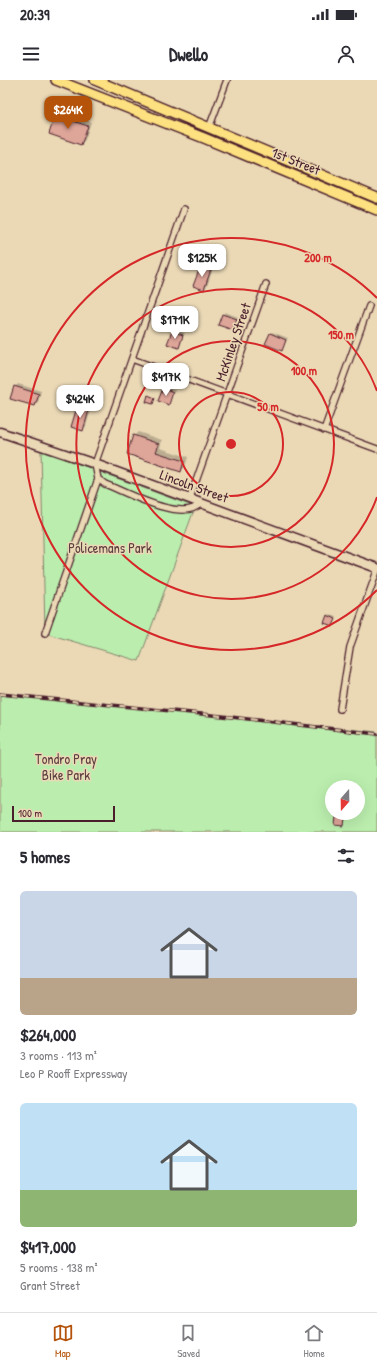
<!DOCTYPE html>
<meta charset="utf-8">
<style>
body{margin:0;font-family:"Patrick Hand",sans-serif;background:#f2f2f3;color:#2b2b33;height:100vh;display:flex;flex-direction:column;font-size:15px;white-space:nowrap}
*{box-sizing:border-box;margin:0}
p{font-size:13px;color:#7c7c81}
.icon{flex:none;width:22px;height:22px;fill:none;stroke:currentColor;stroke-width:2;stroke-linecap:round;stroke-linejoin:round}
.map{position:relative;height:752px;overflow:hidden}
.drawer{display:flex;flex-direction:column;background:#fff;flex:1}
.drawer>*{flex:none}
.needle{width:26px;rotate:200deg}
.fabs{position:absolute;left:325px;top:700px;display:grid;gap:8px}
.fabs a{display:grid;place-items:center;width:40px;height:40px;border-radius:50%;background:#fff;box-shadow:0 4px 16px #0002;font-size:20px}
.scale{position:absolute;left:12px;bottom:10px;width:103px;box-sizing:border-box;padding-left:4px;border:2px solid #4a1f2b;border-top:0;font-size:11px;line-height:14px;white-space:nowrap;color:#4a1f2b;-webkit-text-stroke:3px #ebd9b6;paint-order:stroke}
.price{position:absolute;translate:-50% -34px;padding:0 9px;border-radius:8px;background:#fff;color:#222;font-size:13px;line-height:26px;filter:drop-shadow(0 1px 2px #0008)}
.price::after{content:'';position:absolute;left:50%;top:24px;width:12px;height:9px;margin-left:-6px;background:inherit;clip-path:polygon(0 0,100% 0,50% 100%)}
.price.on{background:#b45309;color:#fff}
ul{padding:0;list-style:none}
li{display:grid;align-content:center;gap:8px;height:212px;padding:0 20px}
li span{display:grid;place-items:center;height:124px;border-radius:6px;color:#555}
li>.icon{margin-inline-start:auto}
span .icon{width:72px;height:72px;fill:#fffc;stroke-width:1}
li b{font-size:17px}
h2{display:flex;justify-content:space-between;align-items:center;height:48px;padding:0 20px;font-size:17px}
.status{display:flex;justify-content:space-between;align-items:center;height:28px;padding:0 20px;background:#fff;direction:ltr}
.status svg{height:11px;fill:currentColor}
header{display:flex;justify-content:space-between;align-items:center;height:52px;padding:0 20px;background:#fff;font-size:18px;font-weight:800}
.menu{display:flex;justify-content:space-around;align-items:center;height:56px;border-top:1px solid #e1e1e2;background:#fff;font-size:11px;color:#7c7c81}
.menu a{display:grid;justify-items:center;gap:2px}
.menu .on{color:#b45309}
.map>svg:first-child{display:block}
.green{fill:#bbeeae;stroke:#82866c;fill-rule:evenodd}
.shadow{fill:#0003}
.building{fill:#dea599;stroke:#4a1f2b}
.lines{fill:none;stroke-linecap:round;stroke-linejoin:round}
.street-casing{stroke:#4a1f2b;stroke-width:8}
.secondary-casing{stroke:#4a1f2b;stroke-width:11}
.primary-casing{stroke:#4a1f2b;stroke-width:12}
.street{stroke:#ebd9b6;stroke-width:5.5}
.secondary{stroke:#ebd9b6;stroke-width:8}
.primary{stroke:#fde080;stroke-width:9}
.rail-casing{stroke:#4a1f2b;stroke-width:3.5}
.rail{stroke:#ebd9b6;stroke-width:2;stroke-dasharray:6;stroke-linecap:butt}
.ring{fill:none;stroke:#d62828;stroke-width:2}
.labels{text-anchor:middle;stroke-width:3;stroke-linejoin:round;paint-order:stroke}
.street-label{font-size:14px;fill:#4a1f2b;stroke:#ebd9b6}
.park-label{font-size:14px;fill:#5b3e3f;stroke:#ebd9b6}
.centre{fill:#d62828;stroke:#ebd9b6;stroke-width:2}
.ring-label{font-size:12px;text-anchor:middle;font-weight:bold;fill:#d62828;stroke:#ebd9b6;stroke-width:3;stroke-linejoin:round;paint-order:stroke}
</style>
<div class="status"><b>20:39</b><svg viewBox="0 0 49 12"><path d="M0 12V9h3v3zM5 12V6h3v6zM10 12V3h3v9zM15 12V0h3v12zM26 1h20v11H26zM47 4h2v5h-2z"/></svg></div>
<header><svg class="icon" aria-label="menu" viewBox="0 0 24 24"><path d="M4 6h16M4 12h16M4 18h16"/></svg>Dwello<svg class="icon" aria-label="person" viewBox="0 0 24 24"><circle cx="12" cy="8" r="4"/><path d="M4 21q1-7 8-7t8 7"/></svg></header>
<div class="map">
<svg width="377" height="752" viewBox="0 0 377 752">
<rect width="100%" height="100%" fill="#ebd9b6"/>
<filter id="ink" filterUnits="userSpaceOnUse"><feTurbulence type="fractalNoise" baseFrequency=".025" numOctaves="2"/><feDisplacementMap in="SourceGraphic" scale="8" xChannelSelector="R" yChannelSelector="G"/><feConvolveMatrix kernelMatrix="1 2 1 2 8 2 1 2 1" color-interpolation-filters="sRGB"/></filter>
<g filter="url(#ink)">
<path class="green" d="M41,370L195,427L139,581L45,553Z
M0,614L377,652V752H0ZM332,707H358V733H332Z"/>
<path class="shadow" d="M60,31L91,42L85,60L81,64L50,53L56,35Z
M205,183L214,186L207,206L204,209L202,186Z
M225,232L238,237L233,249L219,244Z
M175,250L185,253L179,267L173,252Z
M272,252L288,258L282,269L270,254Z
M18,304L41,311L38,322L35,325L15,307Z
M166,307L175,310L168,323L164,308Z
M81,324L92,327L86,346L82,350L72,346L78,327Z
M138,352L162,360L160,368L188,377L185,387L181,391L134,356Z
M329,534L337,537L333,545L327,536Z
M338,735L347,736L343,745L337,737Z"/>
<path class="building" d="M55,35L88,46L81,65L49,54Z
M201,185L211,189L204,210L193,206Z
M222,234L237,239L233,250L218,245Z
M172,251L183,255L179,268L167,264Z
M270,253L286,260L282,271L265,264Z
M14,306L39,314L35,326L10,319Z
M163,308L173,312L169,325L158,321Z
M148,315L155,318L153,324L146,322Z
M77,327L89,330L83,351L71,347Z
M133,355L159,364L156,372L184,381L181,392L127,374Z
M327,535L336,539L333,546L324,543Z
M336,737L345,738L344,746L335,745Z"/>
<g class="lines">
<defs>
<path id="street" d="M209,48L227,0
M132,279L377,369
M324,350L369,226
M98,399L105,404C126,412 183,444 201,423
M190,418L266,204
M45,553L98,399L95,384L184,129
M340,629L350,567L377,491"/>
<path id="secondary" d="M0,352L95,384L377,488"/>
<path id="primary" d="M56,0L204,58L377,130
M95,0L377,118"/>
</defs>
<use href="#street" class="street-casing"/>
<use href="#secondary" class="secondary-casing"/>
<use href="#primary" class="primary-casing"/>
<use href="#street" class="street"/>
<use href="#secondary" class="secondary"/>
<use href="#primary" class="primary"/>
<defs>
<path id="rail" d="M0,614L222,636L377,654"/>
</defs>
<use href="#rail" class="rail-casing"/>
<use href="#rail" class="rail"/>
</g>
</g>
<g class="ring">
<circle cx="231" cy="364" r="52"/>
<circle cx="231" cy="364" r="103"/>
<path d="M377 417A155 155 0 1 1 377 311"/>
<path d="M377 510A206 206 0 1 1 377 218"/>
</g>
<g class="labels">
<g class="street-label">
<text transform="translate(296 81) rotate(22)" y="5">1st Street</text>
<text transform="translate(233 262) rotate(-71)" y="5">McKinley Street</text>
<text transform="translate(194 406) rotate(20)" y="5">Lincoln Street</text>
</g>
<g class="park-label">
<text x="110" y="473">Policemans Park</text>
<text x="66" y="684">Tondro Pray<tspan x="66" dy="16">Bike Park</tspan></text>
</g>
</g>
<circle cx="231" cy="364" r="6" class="centre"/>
<g class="ring-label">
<text x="318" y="182">200 m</text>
<text x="341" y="259">150 m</text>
<text x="304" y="295">100 m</text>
<text x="268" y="331">50 m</text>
</g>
</svg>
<div class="fabs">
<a><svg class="needle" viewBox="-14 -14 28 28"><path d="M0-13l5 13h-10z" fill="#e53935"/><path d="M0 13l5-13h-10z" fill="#7c7c81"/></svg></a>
</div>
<div class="scale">100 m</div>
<b class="price on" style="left:68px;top:50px">$264K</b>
<b class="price" style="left:202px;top:198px">$125K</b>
<b class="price" style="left:175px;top:260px">$171K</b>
<b class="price" style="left:166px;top:317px">$417K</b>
<b class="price" style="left:80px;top:339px">$424K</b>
</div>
<section class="drawer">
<h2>5 homes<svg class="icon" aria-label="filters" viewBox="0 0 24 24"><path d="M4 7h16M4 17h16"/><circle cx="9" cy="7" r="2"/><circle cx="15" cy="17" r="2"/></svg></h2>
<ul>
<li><span style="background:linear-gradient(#c9d6e8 70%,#b9a48a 0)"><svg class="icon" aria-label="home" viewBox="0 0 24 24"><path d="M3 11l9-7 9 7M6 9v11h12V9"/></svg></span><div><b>$264,000</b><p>3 rooms · 113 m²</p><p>Leo P Rooff Expressway</p></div></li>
<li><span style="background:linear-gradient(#bfe0f5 70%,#8fb573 0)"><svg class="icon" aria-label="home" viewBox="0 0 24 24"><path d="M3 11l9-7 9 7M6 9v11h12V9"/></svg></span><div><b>$417,000</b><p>5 rooms · 138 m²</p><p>Grant Street</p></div></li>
</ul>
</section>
<nav class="menu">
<a class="on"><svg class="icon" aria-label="map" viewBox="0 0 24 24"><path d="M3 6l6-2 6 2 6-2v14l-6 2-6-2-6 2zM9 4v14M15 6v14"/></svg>Map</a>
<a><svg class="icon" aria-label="saved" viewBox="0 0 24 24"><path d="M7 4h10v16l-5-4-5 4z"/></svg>Saved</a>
<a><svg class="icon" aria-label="home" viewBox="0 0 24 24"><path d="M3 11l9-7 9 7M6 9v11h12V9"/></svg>Home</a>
</nav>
